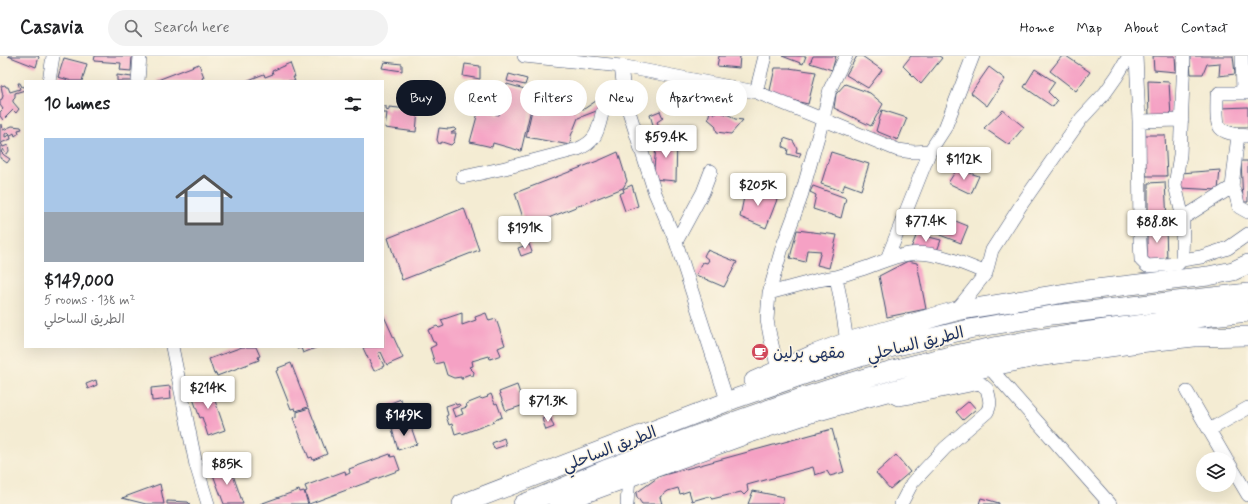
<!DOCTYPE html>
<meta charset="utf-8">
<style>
body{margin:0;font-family:Mynerve,"Playpen Sans Arabic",sans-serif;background:#f2f2f2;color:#202124;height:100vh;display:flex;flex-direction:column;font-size:15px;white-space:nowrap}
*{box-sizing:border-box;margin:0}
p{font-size:13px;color:#757577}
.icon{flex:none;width:22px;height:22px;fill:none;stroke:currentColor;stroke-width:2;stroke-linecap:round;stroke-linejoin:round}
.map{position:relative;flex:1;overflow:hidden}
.drawer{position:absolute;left:24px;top:24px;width:360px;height:268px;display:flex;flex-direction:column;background:#fff;border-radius:0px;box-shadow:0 4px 16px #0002}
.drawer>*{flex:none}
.banner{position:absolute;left:396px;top:24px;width:380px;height:36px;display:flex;gap:8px}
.buttons{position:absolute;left:1196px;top:396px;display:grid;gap:8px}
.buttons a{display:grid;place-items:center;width:40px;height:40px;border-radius:50%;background:#fff;box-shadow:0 4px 16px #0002;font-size:20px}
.price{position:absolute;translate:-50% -34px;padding:0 9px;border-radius:4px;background:#fff;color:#222;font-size:13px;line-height:26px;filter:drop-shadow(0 1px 2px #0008)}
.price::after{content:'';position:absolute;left:50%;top:24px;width:12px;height:9px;margin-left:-6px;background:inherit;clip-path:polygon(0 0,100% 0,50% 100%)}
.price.current{background:#111827;color:#fff}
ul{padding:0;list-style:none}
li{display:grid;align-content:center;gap:8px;height:212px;padding:0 20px}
li span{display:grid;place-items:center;height:124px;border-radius:0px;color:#555}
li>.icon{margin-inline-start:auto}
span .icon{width:72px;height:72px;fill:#fffc;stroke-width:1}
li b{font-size:17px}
h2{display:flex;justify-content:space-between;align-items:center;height:48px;padding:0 20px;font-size:17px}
.chip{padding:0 14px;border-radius:18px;background:#fff;box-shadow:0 4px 16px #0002;font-size:14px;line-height:36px}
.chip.current{background:#111827;color:#fff}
header{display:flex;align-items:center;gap:24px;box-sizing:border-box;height:56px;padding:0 20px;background:#fff;border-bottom:1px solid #e0e0e0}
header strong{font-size:19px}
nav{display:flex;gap:22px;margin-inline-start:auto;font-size:14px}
.search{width:280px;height:36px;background:#f2f2f2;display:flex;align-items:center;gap:10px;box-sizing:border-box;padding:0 14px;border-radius:22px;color:#757577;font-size:15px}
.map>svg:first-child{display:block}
.building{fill:#f5a1c4}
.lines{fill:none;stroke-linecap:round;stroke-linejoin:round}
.minor-casing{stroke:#3c4b70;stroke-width:14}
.highway-casing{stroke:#3c4b70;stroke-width:20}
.minor{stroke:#fff;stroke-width:13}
.highway{stroke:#fff;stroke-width:19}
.labels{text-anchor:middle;stroke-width:3;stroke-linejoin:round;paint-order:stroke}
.street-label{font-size:16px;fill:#1b2f5e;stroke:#fcf5e5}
.poi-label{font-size:16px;fill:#1b2f5e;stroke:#fcf5e5;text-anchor:start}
</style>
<header>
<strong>Casavia</strong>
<div class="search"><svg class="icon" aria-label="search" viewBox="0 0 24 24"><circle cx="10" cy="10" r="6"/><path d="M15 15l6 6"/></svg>Search here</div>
<nav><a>Home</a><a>Map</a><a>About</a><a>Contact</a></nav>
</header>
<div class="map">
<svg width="1248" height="448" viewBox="0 0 1248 448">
<rect width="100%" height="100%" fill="#fcf5e5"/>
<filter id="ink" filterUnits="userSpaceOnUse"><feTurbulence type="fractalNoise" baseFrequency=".025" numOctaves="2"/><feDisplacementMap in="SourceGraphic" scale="8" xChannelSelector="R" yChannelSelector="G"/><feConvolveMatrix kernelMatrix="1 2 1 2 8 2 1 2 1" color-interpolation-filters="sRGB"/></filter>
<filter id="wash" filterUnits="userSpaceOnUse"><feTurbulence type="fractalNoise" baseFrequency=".012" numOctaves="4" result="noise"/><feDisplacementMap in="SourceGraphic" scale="16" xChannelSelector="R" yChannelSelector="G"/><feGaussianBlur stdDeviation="0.9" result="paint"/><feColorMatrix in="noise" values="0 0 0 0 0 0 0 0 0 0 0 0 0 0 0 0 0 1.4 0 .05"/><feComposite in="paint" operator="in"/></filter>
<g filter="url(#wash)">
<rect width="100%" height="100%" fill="#f4ecd3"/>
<g id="blocks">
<path class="building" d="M8,0H38L39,1L36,11Z
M95,0H132L131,15L120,14L121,7L94,5Z
M719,0H740L739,12L717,10Z
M782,0H806L803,8Z
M813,0H836L832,14L810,7Z
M857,0H862L882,14L868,32L846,19Z
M911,0H939L942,2L921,28L903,10Z
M1062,0H1066L1090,16L1076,35L1050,15Z
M1153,0H1175L1176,16L1154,14Z
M1189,0H1233L1235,18L1219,20L1220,7L1207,8L1203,18H1191Z
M64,2L87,8L82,25H72L58,21Z
M384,6L402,8V15L382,12Z
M290,7L295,21H293L295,25H246L264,18L265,21L273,18L272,15Z
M199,8L204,21L202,22L203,25H155Z
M465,8L480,10V23L463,20Z
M989,11L1005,23L987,50L971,37Z
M775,12H789L816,16L808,48L769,39Z
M1035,13L1055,26L1048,36L1057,45L1053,51L1024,31Z
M509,18L527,23L525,29L507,25Z
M117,19L132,21V25H117Z
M1148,25L1169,26L1171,61H1149Z
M18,27H20L22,31L25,30V34L15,37V42L13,44V46L19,53L16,57L13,54L3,64L0,60V56L3,53L0,49V44L2,43L3,40L1,30L5,29L6,31H8L10,36L20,33Z
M507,28L535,36L521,95L493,87L492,91L470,86L479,53L492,56L493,55L495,56V58L499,59Z
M845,28L870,37L883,48L871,70L834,52L836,38Z
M536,36L563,43L560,49L568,55L569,52L572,53L574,51H577L575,56H578L579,52L584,53L602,41L599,54L578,62L571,80L570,89L526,81Z
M383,50H386V53L389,54V51L418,54L416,76L385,72L387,57H383Z
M1248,51V71H1223L1221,52Z
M882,54L907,62L898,84L876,75Z
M1003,54L1024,71L1009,89L984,72Z
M660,55L663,62L657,66L659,70L654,72L650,59Z
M710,55L715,58L718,55L731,60L735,63L743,64L731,78L717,76L715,69L708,63Z
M2,68L3,74L12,70L21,71L22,73L18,74L19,77L15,80L14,77L11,79L8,76L5,78V81L10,79L11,83L1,87L3,91L8,89L9,95L7,98L4,96V94L3,93L1,96L4,99L10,103L7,107L0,102V69Z
M439,72L449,73L454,72L456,74L451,77H456L454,86L451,89L442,86L439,88L437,84Z
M657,79L677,82L676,125L653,123Z
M1145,79H1165L1167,120H1146Z
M784,82L793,85L797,92L796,96L801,97L799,101L787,98L788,93L783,91Z
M618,96L627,125L623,132L526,171L515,137L600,104Z
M831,96L869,108L861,134L845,128L842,135L821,128Z
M1241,105H1248V146H1243Z
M957,113L979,120L971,138L948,127Z
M1220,114L1218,134L1181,132V117Z
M1165,126L1167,166L1148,164V127Z
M632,129L638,150L625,155L619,138L624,136L623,133Z
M813,130L846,142L841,162L813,153L816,139L810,136Z
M746,131L778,141L766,172L740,161Z
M464,152L479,194L402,224L388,182Z
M943,160L968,170L961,187L932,176Z
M1147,169H1166L1167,206H1147Z
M797,174L837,179L829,212L817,209L821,195L807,194L805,206L790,202Z
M917,178L941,184L937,195L911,192Z
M529,188L532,196L521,200L518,192Z
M707,194L737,206L724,231L696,219L703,206L707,207L709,204L704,200Z
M908,205L917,207L926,253L887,261L879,220Z
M462,257V269L476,264L475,261L486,257L489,265L496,263L505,289L498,292L501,299L490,303L489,300L472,305L473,310L469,311L474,316L473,320H471L470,318L462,321L463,323H461V321L454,322L447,319L443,306L435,308L430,292L436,289L435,286H433L428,274L437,270L439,272L444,270L441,264Z
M383,258L403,302L387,309L381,296L378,297L384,310L374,315L363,292L366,291H383Z
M242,291H256L260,300L258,301L259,304L217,320L216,317L214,318L209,303Z
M297,291H318L303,297L301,292L297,293Z
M291,307L308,351L296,355L295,352L291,353L276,315L279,314L278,312Z
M96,324L97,329L88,333L86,328Z
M204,329L205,332L210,330L225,374L208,380L202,361L200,362L191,337L193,336L192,334Z
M517,329L524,349L506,355L499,336Z
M170,330L171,343L152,345L151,332Z
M491,338L495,348L497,347L502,361L493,365L494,366L462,378L461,376L455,378L452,368L449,369L446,360L448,359L446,350L455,347L456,349L459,348L460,350L452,353L455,361L463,358L461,353L467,351L466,348L481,342L482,343L488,341L487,340Z
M401,343L407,364L391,370L383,350Z
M969,345L976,353L963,364L956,356Z
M309,352L327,398L313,404L312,401L309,402L293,362L297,361V356Z
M550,361L554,371L546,374L542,363Z
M410,368L417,388L398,394L392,373Z
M832,373L844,416L830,420L827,415L815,419L813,411L747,429L748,435L744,439L741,436L712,443L709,440L692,445L689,435L680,438L678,432L668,435L660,441L662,448H642L637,441L636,437L660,420Z
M504,382L506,389L494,393L492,387Z
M390,398L391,401L395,400L400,414L309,448L305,436L307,435L305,430L345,415L346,419L350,417L349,413Z
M896,399L910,416L890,433L876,417Z
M225,409L226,412L230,410L243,448H224L212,416L214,415L213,413Z
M160,428L164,448H146L122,442Z
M299,434L300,436L304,435L308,448H260Z
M753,435L784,441L782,448H748Z
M981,442L999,447V448H979Z
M167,445L188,446L190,448H167Z"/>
</g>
</g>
<g filter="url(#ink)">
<use href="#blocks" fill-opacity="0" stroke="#3c4b70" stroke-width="1"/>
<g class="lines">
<defs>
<path id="minor" d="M524,0L621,10L756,36L898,94L913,96L930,95L945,72L973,0
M1136,0L1139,65L1140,185L1141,204L1147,210L1178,208L1182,204L1201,201L1228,192L1248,178
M1242,0L1243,37
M621,10L625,43L655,137L676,186L725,338
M49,25L53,0
M138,25L140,0
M756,36L765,0
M1248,37H1219L1217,40C1217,72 1213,76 1248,80
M1139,65L1182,64
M1238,79L1232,131L1236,140L1239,151L1248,156
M463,121L505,112L578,93C594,86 597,79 601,62C602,57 603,52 608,49C612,45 620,44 625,43
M1183,162L1232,131
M676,186L703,136L711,115
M887,203L930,95
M1182,204L1183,162L1175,129L1180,99L1184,0
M769,237L818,224L836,221
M956,255L986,217L992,194L1021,149L1081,63L1105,37L1117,20L1129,0
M847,286L841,246L836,221C846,218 857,215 868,211C882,206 894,200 909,198C933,194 965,208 986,217
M172,291L196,409L208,448
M988,310L1110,448
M778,314L770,280L767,264L769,237L782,192L800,144L823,63L830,33L846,0
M884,336L898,343L917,340L980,327L987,333C989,341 992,348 987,356L945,392L912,427L901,448
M1187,336L1226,403
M1209,374L1248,352
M1229,407L1248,439
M627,448L629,421"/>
<path id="highway" d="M754,325L815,298L847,286L956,255L1078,235L1208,220L1233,215L1248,208
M558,445L577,440L629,421L747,378L811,357L944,320L1036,301L1139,287L1194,281L1248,280
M462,448L737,342L809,317L893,291L969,273L1052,259L1248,237
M523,448C551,437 578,425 607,413C635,402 663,392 692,381C759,356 827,332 897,313C1012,282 1130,269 1248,256"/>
</defs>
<use href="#minor" class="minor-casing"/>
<use href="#highway" class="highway-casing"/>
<use href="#minor" class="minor"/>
<use href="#highway" class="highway"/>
</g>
</g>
<defs>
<symbol id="cafe-disc" viewBox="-11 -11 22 22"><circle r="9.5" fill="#d1495b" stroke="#fcf5e5"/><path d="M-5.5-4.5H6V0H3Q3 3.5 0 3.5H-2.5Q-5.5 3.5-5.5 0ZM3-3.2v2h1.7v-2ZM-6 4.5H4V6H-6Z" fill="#fff"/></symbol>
</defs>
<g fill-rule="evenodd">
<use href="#cafe-disc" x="750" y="286" width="20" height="20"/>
</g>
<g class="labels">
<g class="street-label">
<text transform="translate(915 287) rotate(-14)" y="6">الطريق الساحلي</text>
<text transform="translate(609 392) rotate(-21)" y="6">الطريق الساحلي</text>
</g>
<g class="poi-label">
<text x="773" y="302">مقهى برلين</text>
</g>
</g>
</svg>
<div class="buttons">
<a><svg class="icon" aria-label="layers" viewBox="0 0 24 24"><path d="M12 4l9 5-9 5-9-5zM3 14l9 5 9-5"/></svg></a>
</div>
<b class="price" style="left:666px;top:103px">$59.4K</b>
<b class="price" style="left:964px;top:125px">$112K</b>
<b class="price" style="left:758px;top:151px">$205K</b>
<b class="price" style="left:926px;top:187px">$77.4K</b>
<b class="price" style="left:1157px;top:188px">$88.8K</b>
<b class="price" style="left:525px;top:194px">$191K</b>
<b class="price" style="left:208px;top:354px">$214K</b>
<b class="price" style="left:548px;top:367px">$71.3K</b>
<b class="price current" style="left:404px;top:381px">$149K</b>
<b class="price" style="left:227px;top:430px">$85K</b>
<div class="banner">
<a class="chip current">Buy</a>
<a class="chip">Rent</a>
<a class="chip">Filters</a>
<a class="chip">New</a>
<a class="chip">Apartment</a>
</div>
<section class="drawer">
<h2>10 homes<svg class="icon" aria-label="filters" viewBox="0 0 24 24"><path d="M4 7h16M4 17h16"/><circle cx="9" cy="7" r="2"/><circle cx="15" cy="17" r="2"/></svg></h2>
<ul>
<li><span style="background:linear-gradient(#a9c7e8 60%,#9aa5b1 0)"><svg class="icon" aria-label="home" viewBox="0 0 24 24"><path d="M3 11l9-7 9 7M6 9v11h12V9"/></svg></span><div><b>$149,000</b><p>5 rooms · 138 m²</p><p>الطريق الساحلي</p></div></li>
</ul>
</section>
</div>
